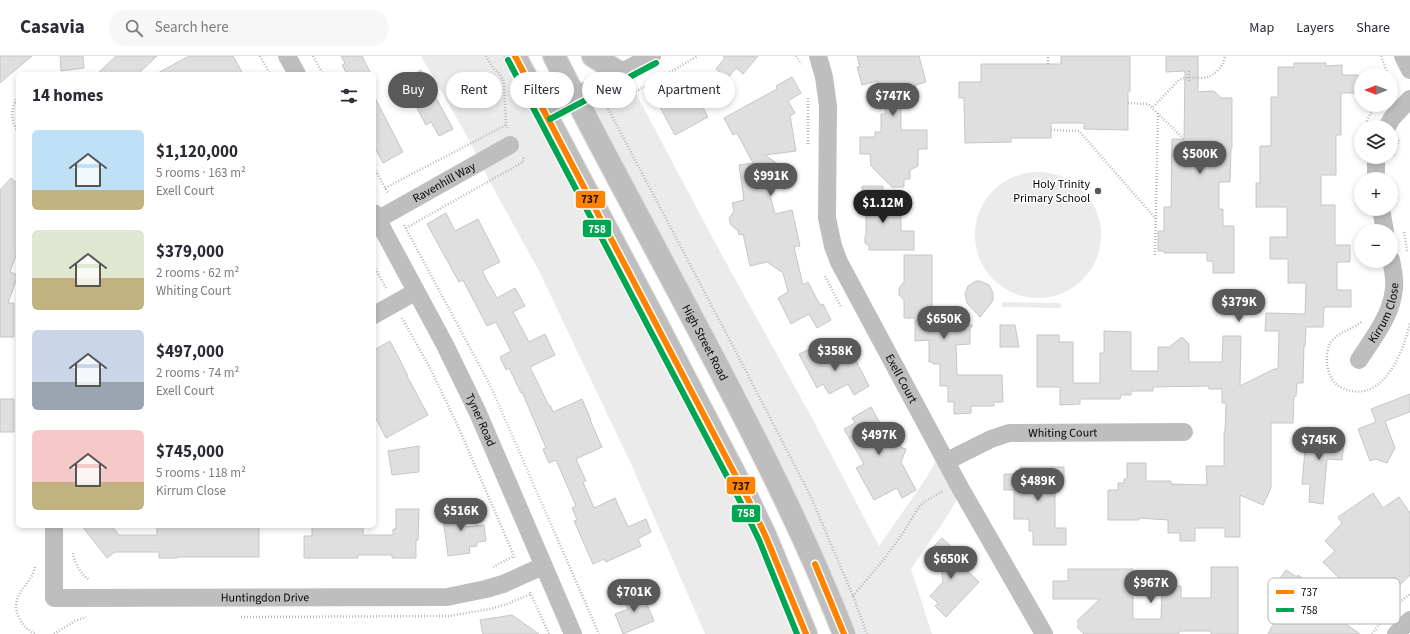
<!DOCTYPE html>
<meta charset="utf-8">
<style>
body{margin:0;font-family:"Source Sans 3",sans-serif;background:#f7f7f7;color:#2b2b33;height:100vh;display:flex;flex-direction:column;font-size:15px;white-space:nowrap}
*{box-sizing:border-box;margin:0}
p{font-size:13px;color:#7c7c81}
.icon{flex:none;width:22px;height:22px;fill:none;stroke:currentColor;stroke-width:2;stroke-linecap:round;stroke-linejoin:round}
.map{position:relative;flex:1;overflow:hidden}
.drawer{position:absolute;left:16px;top:16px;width:360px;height:456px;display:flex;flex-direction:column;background:#fff;border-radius:6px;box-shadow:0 2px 6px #0003}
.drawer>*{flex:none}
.banner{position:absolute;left:388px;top:16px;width:380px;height:36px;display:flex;gap:8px}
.needle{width:26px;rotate:270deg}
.fabs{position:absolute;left:1354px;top:12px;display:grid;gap:8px}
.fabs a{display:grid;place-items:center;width:44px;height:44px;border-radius:50%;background:#fff;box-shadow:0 2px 6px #0003;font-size:20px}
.price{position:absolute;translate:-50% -34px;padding:0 9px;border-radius:14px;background:#595959;color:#fff;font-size:13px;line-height:26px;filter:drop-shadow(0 1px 2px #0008)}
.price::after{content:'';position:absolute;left:50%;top:24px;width:12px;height:9px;margin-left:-6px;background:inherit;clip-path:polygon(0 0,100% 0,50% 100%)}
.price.selected{background:#222;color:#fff}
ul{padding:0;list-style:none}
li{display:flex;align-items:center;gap:12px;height:100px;padding:0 16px}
li span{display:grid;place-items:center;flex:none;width:112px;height:80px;border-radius:6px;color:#555}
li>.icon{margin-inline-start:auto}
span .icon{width:48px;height:48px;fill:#fffc;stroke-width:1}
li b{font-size:17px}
h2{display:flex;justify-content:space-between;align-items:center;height:48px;padding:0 16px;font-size:17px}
.chip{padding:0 14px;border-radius:18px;background:#fff;box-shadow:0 2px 6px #0003;font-size:14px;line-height:36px}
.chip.selected{background:#595959;color:#fff}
header{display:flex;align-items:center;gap:24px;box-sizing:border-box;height:56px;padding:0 20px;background:#fff;border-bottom:1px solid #e1e1e2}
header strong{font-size:19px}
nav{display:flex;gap:22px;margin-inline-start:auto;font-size:14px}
.search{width:280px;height:36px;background:#f7f7f7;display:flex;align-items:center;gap:10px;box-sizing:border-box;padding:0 14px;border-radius:22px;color:#7c7c81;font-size:15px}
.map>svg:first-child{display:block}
.green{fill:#ebebeb}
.building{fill:#dfdfdf;stroke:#c6c6c6}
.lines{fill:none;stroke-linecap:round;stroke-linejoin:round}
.primary-casing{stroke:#dbdbdb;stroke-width:24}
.path{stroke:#b9b9b9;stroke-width:2.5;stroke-dasharray:1 2;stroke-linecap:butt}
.street{stroke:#bebebe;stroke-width:18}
.primary{stroke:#bebebe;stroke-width:22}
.bus-1-casing{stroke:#fff;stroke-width:9}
.bus-2-casing{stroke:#fff;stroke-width:9}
.bus-1{stroke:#ff8200;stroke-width:6}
.bus-2{stroke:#00a651;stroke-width:6}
.poi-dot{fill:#595959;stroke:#fff;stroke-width:1.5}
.labels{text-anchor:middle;stroke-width:3;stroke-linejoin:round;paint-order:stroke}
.street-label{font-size:12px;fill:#000;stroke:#fff}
.poi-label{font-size:12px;fill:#000;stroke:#fff;text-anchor:end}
.key{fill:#fff;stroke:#b2b2b2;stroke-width:1}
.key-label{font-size:11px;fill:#000}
.line-badge{stroke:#fff;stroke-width:1.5}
.badge-label{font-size:11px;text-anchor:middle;font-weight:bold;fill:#fff}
.pale-badge-label{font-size:11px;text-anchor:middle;font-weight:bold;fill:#111}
</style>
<header>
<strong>Casavia</strong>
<div class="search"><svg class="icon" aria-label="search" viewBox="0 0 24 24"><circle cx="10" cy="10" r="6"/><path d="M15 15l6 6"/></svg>Search here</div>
<nav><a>Map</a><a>Layers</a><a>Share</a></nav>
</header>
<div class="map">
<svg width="1410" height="578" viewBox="0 0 1410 578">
<rect width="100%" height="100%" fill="#fff"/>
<path class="green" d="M421,0H515L806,578H705L632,410L539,215L491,128L468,82Z
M593,0H616L718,192L812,362L879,490L927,421L941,395L962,435L948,459L911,513L932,578H844L575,41L620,18Z
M975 179a63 63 0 1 1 126 0a63 63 0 1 1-126 0Z
M1002,246L1061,247V252L1002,251Z"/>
<path class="building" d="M0,0H32L0,27Z
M60,0H83L84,12L61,15Z
M116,0H157L138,18H97Z
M189,0H233L243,18H156Z
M341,0H362L371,18H347L342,9L345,7Z
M723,0H758L743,18L736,12L727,23L716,13L725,2Z
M857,0H919L926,26L916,29L913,34L901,27V74H927V93H918V110L910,114V123H904V131H892L871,110L870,98H860V81H875V76H881V58H886L877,25L862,29L857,11H860Z
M1061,0H1130V35H1128V74L1084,73V67H1051V82H1011V86L965,87L964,42H959V26H981V8H1061Z
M1166,0H1198V36L1214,35L1221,42H1232V92H1231L1230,126H1219V153H1223V170H1234V217H1213V205H1207V197H1164V195H1158V175H1164V151H1171L1172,83H1184L1185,15L1166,16Z
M1294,7H1326V10L1342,9V19H1358V37H1341V79H1336V119H1321V149H1335V189H1350V206H1337V234H1351V251H1324L1323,271H1306L1305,290H1304L1303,327H1297L1296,340H1294L1293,367H1271V432L1263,449L1240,439V481H1225V472H1195V485H1180V477H1168V464L1139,462V464H1108V434H1118V427H1124V423H1127V407H1146V425H1171V428L1207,429L1206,410H1224V376H1225L1226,347H1222V333H1209V330L1153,331V335H1131V339H1121L1120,343H1080V348L1060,349V331H1037V279H1059V286H1073V327H1100V297H1104V275L1131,276V315H1158V291H1169L1182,281L1189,288V306H1222L1223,280H1241L1240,330L1274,313H1278L1279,275H1265L1266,257L1305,258L1306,227H1288V203H1270V181H1287V151H1256V127H1260V90H1271V41H1278V11H1294Z
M421,14L453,73L439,80L431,66L426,69L412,43L403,48L393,29Z
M694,19L704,38L697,41L708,61L675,79L654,40Z
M792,21L801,37L788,45L795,57L790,60L796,95L765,99L788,115L789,122L785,126L767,128L775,158L792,154L800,190L794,191L803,229L808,226L820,249L823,248L831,264L817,272L809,258L791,268L778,242L788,236L783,217L767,206L750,210L743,178L739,179L738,175L731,169L729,162L734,155L732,147L744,144L739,109L753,107L737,77L733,79L724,62L777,33L776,30Z
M374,40L403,96L383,107L374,90Z
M11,122L18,128V194L10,216L18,219L8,247H14V281H0V134Z
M862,130H883V161H901V175H914V194H869V190L865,187V180L866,179V147H862Z
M446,157L455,175L478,163L500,206L482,215L497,242L515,232L525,250L513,256L529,286L545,278L555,299L530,311L549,350L550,349L553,356L582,343L591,364H590L602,391L576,403L586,425L583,426L594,452L615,442L628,471L646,463L651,476L638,483L641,490L606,506L604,503L593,508L574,465L577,464L572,452L576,450L556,404L549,407L543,393L546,392L522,336L521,337L509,312L506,314L500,301L511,295L496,266L487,270L463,224L459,226L427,168Z
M904,199H932V266H938V270L973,269L970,273V288L956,289L957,319H1002L1003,346H994V350H971V357L954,358V346H948V330H940V308H933V306H929V284L915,285V262H904V244L899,239V232L904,226Z
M976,225H980L989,229L993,237V242L992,246L980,261L967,247L965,238L968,230Z
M1000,269H1015L1019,291H1000Z
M390,285L408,320H407L428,359L386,382L374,359V294Z
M812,292L819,307L845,293L851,303L854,301L869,330L854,339L848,328L829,338L823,328L817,332L799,298Z
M1410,338V356L1385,365L1395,392L1387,407L1375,403L1370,405L1358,373L1376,366L1371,353Z
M0,343H14V376H0Z
M871,351L884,374L890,371L902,392L906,393L901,406L916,434L902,442L897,432L874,444L856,412L864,408L844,373L855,367L852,362Z
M1307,371L1326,373L1325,384L1344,385L1342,404L1327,403L1323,448L1309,446L1310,428H1302Z
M419,390V416L392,419L388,395Z
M1020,411H1064V424H1055V472H1066V489H1033V475H1029V463H1014V434H1004V418H1020Z
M1373,437L1383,452L1399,441L1410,457V519L1380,549L1365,535L1360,543L1323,506L1335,495L1325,485L1342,467L1338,461Z
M464,451L466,471L484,469L486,485L477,486V490L469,491L470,497L448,500L442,453Z
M396,453H419L418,484H416V502H392V499H358V502H304V480H312V470H363V479H393V473H396Z
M82,470H112L119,479H157V470H259V501H177V502H159V496H115L107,502Z
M942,482L954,493L950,498L979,526L946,561L935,550L938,547L930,540L943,526L940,502L931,493Z
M1211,511H1238V578H1211V575H1179V578H1084L1078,572V564L1100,543H1053V525H1068V513H1133V563H1161L1162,530H1181V542H1211Z
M1286,514L1297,521L1298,519L1351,556L1343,566L1360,578H1268L1286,543L1272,533Z
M641,534L654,565L623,578L615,558L628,553L623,541Z
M512,559L539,578H483L480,564Z"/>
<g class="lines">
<defs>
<g id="primary">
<path d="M515,0L657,268L749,445L766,481L806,578"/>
<path id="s7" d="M554,0C600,90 648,178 695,267C749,369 802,471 844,578"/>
<path d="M593,0L620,17"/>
</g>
</defs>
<use href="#primary" class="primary-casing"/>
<path class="path" d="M260,0L270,18
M313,0L323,18
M486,0L493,12L500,18L504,26L506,69L508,72
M796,0L801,8
M1381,0L1388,19
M1048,8V0
M1189,15V27
M1391,25L1397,33
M18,41C10,53 11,65 18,76
M808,42V89
M604,45L735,294L811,441L853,540L867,578
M1128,47L1148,48L1184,83
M1153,51L1179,24C1195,17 1203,29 1218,14C1222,10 1224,6 1225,0
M607,52L698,0
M1365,71L1369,60L1378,49
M1051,74L1079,75L1156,163
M1359,95L1361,84
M1394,99L1399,84
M374,112L388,137
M1358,127L1361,147
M1394,127L1397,144
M385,132L506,69
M404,169L491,331L599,578
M406,172L523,106L524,104L523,100
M1404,176L1407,195
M1155,199L1158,57
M374,210L386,232
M825,220L841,251
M402,262L430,312L457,368L515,502
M1361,266C1352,274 1338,276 1331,286C1324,298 1326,317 1335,327C1343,335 1360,338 1370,333C1392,324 1405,289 1410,267
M73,497C74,506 82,521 90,524
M35,511C31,531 8,538 19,562C23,570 28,575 37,578
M493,511L514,500
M530,536L549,578
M853,540L885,502L903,477L919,451L924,446L943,435
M241,561L449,560L490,553L507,548L531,538
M54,578L75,565L86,561
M1372,578L1391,553L1410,538"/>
<g class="street">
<path d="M287,0L297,18"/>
<path id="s1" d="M818,0L824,21L828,50L827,162L833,190L839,206L958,428L1044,578"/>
<path d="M1403,0L1410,14"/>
<path d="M546,56L652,0"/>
<path d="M1387,71L1392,62L1410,43"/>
<path d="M1376,101V123"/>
<path d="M1381,153L1385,175"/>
<path id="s2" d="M374,157L445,289L478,357L573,578"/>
<path id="s3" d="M377,164L510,89"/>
<path d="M374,259L415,236"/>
<path id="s4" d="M1359,304C1373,282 1392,259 1394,232C1395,223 1393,213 1391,204"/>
<path id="s5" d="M947,405L991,383L1009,377L1184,376"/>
<path id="s6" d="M54,470V542L447,541L486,533L503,528L543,510"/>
<path d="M1396,578L1410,564"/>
</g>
<use href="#primary" class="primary"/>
<defs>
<path id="bus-1" d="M515,0L749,445L766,481L806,578
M815,508L844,578"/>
<path id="bus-2" d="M508,4L742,449L759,484L797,578
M550,63L656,7"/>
</defs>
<use href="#bus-1" class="bus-1-casing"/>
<use href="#bus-2" class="bus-2-casing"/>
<use href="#bus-1" class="bus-1"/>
<use href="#bus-2" class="bus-2"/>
</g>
<circle class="poi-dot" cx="1098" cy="135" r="4"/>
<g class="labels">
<g class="street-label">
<text dy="4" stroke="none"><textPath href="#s3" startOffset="77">Ravenhill Way</textPath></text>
<text dy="4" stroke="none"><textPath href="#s4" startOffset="54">Kirrum Close</textPath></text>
<text dy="4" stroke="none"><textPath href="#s7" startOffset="324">High Street Road</textPath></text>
<text dy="4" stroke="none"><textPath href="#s1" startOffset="341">Exell Court</textPath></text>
<text dy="4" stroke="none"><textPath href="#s2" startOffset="233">Tyner Road</textPath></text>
<text dy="4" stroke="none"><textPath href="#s5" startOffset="122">Whiting Court</textPath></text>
<text dy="4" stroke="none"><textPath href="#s6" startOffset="283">Huntingdon Drive</textPath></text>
</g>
<g class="poi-label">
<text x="1090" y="132">Holy Trinity<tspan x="1090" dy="14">Primary School</tspan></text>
</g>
</g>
<rect x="1268" y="522" width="132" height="46" rx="6" class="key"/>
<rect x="1276" y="534" width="18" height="4" fill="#ff8200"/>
<rect x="1276" y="552" width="18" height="4" fill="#00a651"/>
<g class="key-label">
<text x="1301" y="540">737</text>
<text x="1301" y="558">758</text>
</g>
<g class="line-badge">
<rect x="575" y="134" width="31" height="19" rx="4" fill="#ff8200"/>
<rect x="582" y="163" width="30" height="19" rx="4" fill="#00a651"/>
<rect x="726" y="420" width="30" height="19" rx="4" fill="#ff8200"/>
<rect x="731" y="448" width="30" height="19" rx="4" fill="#00a651"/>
</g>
<g class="badge-label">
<text x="597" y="177">758</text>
<text x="746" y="461">758</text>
</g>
<g class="pale-badge-label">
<text x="590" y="147">737</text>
<text x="741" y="434">737</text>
</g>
</svg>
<div class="fabs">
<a><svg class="needle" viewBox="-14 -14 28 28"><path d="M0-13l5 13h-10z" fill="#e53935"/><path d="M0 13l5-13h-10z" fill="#7c7c81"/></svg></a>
<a><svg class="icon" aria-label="layers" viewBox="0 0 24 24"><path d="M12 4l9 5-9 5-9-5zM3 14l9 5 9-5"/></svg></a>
<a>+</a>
<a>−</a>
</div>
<b class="price" style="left:893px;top:61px">$747K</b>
<b class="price" style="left:1200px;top:119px">$500K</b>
<b class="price" style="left:771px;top:141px">$991K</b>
<b class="price selected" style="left:883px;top:168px">$1.12M</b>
<b class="price" style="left:1239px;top:267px">$379K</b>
<b class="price" style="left:944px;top:284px">$650K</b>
<b class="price" style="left:835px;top:316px">$358K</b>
<b class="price" style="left:879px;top:400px">$497K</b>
<b class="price" style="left:1319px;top:405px">$745K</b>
<b class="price" style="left:1038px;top:446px">$489K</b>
<b class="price" style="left:461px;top:476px">$516K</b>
<b class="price" style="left:951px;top:524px">$650K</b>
<b class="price" style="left:1151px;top:548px">$967K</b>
<b class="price" style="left:634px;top:557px">$701K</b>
<div class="banner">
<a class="chip selected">Buy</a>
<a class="chip">Rent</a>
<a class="chip">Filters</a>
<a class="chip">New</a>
<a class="chip">Apartment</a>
</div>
<section class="drawer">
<h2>14 homes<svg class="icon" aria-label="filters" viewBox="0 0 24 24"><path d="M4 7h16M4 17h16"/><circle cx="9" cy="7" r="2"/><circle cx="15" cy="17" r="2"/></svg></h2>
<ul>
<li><span style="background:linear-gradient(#bfe0f5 75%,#c2b280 0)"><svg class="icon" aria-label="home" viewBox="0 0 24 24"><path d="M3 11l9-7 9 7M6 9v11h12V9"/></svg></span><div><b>$1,120,000</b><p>5 rooms · 163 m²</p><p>Exell Court</p></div></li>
<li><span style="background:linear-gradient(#dfe7d0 60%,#c2b280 0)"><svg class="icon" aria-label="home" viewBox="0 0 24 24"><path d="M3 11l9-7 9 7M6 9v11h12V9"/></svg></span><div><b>$379,000</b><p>2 rooms · 62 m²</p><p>Whiting Court</p></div></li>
<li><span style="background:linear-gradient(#c9d6e8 65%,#9aa5b1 0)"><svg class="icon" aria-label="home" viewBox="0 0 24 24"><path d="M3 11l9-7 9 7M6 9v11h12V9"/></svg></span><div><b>$497,000</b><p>2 rooms · 74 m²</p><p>Exell Court</p></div></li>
<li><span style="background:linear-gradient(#f6c9c9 65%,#c2b280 0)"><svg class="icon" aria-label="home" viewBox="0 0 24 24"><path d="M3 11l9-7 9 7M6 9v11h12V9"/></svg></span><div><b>$745,000</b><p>5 rooms · 118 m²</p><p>Kirrum Close</p></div></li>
</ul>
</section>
</div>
